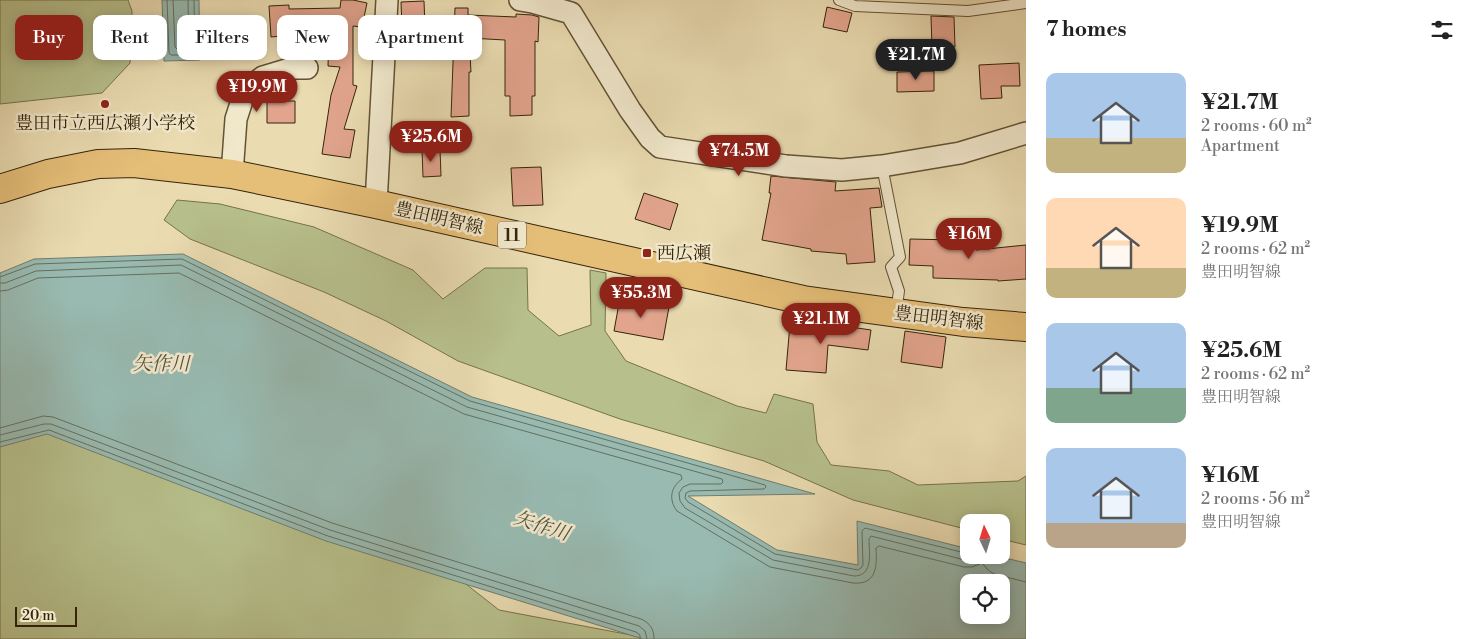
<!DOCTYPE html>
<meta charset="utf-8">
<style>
body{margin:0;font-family:"Libre Bodoni","Noto Serif JP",serif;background:#f6f6f6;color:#222;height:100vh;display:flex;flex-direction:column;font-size:19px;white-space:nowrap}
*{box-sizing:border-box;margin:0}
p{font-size:16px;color:#767676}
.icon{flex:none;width:28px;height:28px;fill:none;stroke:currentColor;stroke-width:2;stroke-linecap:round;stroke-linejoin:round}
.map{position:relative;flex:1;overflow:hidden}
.side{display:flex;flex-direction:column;background:#fff;width:450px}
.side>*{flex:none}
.top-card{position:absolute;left:15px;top:15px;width:475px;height:45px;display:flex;gap:10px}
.needle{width:32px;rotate:356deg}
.tools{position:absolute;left:960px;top:514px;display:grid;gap:10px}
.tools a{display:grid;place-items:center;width:50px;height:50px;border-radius:10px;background:#fff;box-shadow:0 2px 12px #0003;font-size:25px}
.scale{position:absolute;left:15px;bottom:12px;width:62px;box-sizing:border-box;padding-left:5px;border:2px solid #35240a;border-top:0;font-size:14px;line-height:18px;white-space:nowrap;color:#35240a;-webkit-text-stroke:4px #f1e8cc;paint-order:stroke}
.price{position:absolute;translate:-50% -42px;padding:0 11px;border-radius:18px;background:#8f2418;color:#fff;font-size:16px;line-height:32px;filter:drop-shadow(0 1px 2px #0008)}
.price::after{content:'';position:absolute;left:50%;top:30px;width:15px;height:11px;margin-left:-8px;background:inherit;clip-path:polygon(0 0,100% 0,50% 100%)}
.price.active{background:#222;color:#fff}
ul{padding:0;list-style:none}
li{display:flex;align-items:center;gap:15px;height:125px;padding:0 20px}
li span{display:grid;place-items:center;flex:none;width:140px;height:100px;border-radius:10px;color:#555}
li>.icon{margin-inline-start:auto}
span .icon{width:60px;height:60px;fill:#fffc;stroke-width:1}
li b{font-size:21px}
h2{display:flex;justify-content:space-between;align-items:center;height:60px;padding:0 20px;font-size:21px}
.pill{padding:0 18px;border-radius:10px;background:#fff;box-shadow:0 2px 12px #0003;font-size:18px;line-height:45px}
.pill.active{background:#8f2418;color:#fff}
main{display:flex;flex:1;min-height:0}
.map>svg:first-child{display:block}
.green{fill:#b7c08c;stroke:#76724b}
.water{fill:#98bab1;stroke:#707e6e;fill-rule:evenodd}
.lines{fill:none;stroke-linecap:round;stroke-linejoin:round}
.shore{stroke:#666f5e;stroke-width:1}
.building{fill:#e2a48d;stroke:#35240a}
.lane-casing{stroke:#625234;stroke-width:12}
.street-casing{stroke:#625234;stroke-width:24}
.primary-casing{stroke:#35240a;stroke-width:30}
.lane{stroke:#f1e8cc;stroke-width:10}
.street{stroke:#f1e8cc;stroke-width:21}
.primary{stroke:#e5be78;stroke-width:28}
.poi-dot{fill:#8f2418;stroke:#f1e8cc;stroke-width:2}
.labels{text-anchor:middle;stroke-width:5;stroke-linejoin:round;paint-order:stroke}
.shield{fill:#f1e8cc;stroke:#6d5f44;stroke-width:1}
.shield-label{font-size:16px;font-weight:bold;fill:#35240a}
.poi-label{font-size:18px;fill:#35240a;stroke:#f1e8cc}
.street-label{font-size:18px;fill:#35240a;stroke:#f1e8cc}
.water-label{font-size:19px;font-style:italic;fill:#53513c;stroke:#f1e8cc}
</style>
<main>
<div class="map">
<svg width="1026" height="639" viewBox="0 0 1026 639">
<rect width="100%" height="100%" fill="#eadbb1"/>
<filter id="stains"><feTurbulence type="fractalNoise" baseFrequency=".004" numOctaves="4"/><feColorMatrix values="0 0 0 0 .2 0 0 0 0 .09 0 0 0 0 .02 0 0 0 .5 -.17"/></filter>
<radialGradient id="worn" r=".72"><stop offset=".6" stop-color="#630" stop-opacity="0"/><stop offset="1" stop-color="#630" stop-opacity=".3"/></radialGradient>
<path class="green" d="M0,0H128L132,11L130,63L102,93L0,104Z
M177,200L220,204L314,227L413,270L443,299L485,268H527L528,310L559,336L591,325L590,270L606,273L605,331L626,361L737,406L766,413L774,394L813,404L817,442L831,465L889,471L918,485L1018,481L1026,476V545L1001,539V522H969V530L853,500L764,461L620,419L458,361L386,321L324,292L190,239L164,220Z
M0,417L420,548L499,610L652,639H0Z"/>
<path class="water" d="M162,0H199L200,60L164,61Z
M183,254L472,397L815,494L688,496L777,550L858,565L857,521L969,549V555H993L1026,563V639H643L326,541L47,434L0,447V273L34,259ZM969,582H1001V615H969Z"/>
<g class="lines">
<path class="shore" d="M167,0L169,53L171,55H193L195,53L194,0
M173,0L175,47L177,49H187L189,47L188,0
M0,277L35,264L182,259L470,401L765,485L766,487L764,489L690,491L686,493L685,498L688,502L775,554L858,570L861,568L863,565L862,531L865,528L969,554
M0,283H5L36,271L181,265L467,407L722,479L723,482L721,484H690L683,487L679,493L680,501L685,508L773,560L854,576C874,576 869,552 869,539L871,536L965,560L972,559L977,555
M0,291L8,290L38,278L179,273L464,414L681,475L682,479C671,487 668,499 677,511L770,567L853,583C877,585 877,566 876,548L879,546L964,567H972L982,563L988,570L994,574L1026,582
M0,428L43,416L53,417L332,523L641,619C650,623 654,629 654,639
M0,435L44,424H51L330,530L639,626L645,631L647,639
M0,442L49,430L328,536L636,632L640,635V639"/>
</g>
<path class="building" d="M341,0H353L367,3L362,27L353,26V85L357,86L344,129L355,130L350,158L322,154L331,95L340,67L328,66L329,31L291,32V35L271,37L269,6L289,5V9L340,8Z
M424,1L425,27L402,29L401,2Z
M827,7L852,13L847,32L823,27Z
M455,8H468V15L516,17V14L532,15L539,17L538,42L535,41V96H532V115L510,116V96H505V40L469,38L471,72H469V116L451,117Z
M931,16L954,17L955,47H932Z
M1019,63L1020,86H1001L1002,98L981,99L979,65Z
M934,71V91L897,92V72Z
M267,101H295V123H267Z
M422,149H440L441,176L423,177Z
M541,167L543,205L513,206L511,168Z
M771,176L836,182L835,191L879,188L882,207L870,208L875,262L847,264L846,254L811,251V249L762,240L771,193H769Z
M644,193L678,204L670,230L635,219Z
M955,237L976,238V250L1026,245V279L998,281V280L933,278V266L909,265L910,239L955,240Z
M620,298L669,307L663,340L614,331Z
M790,324L836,327L837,325L871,330L868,350L828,345L826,373L786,370Z
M905,331L946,337L942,368L901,362Z"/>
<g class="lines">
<defs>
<path id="lane" d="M839,0L855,6L968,11L1026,3
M882,166L900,257L891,267L899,291L896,313"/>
<path id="street" d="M520,0L532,2L571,13L630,110L650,138L660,147L786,166L842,170L882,166L960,153L1026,133
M232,174L236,119L245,91L263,77L293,68H307
M376,204L387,0"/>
<path id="primary" d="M0,189L48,174L98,164L134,163L232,174L376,204L803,300L963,322L1026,327"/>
</defs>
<use href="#lane" class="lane-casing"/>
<use href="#street" class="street-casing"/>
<use href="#primary" class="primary-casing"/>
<use href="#lane" class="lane"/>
<use href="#street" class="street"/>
<use href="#primary" class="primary"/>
</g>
<g class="poi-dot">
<circle cx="105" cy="104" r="5"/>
<rect x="642" y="248" width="10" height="10" rx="2.5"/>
</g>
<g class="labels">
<rect class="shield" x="498" y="221.5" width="28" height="27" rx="4"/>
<g class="shield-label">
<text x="512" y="241">11</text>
</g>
<g class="poi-label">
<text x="105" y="129">豊田市立西広瀬小学校</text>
<text x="657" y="259" text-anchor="start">西広瀬</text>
</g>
<g class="street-label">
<text transform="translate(439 218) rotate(13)" y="6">豊田明智線</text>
<text transform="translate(939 318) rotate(7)" y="6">豊田明智線</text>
</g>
<g class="water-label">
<text x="161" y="370">矢作川</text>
<text transform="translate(542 525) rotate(18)" y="7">矢作川</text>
</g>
</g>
<rect width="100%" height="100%" filter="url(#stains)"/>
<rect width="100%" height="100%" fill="url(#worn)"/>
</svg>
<div class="tools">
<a><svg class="needle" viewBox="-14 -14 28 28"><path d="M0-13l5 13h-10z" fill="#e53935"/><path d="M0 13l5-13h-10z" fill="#767676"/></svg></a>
<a><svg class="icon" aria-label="locate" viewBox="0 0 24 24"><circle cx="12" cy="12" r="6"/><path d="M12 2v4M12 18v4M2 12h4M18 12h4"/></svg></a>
</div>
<div class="scale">20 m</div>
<b class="price active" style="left:916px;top:81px">¥21.7M</b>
<b class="price" style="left:257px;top:113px">¥19.9M</b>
<b class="price" style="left:431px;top:163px">¥25.6M</b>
<b class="price" style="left:739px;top:177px">¥74.5M</b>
<b class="price" style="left:969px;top:260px">¥16M</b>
<b class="price" style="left:641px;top:319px">¥55.3M</b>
<b class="price" style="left:821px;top:345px">¥21.1M</b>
<div class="top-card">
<a class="pill active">Buy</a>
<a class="pill">Rent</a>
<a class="pill">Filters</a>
<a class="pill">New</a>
<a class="pill">Apartment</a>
</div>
</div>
<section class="side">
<h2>7 homes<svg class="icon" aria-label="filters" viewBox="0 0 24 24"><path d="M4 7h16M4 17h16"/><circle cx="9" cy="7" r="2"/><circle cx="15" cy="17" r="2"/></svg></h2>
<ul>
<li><span style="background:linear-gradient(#a9c7e8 65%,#c2b280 0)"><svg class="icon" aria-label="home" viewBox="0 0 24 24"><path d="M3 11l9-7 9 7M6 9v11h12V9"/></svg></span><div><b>¥21.7M</b><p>2 rooms · 60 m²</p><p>Apartment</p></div></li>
<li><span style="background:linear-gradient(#ffd9b3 70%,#c2b280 0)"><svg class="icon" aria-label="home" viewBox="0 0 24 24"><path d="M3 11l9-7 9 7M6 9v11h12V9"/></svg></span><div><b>¥19.9M</b><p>2 rooms · 62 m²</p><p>豊田明智線</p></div></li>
<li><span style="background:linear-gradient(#a9c7e8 65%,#7fa58c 0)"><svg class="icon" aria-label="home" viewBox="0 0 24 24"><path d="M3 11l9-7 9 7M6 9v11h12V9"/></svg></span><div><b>¥25.6M</b><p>2 rooms · 62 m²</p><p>豊田明智線</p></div></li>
<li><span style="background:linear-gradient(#a9c7e8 75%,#b9a48a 0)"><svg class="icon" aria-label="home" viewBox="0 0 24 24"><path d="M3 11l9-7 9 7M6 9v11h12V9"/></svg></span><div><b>¥16M</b><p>2 rooms · 56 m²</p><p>豊田明智線</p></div></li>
</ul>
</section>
</main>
